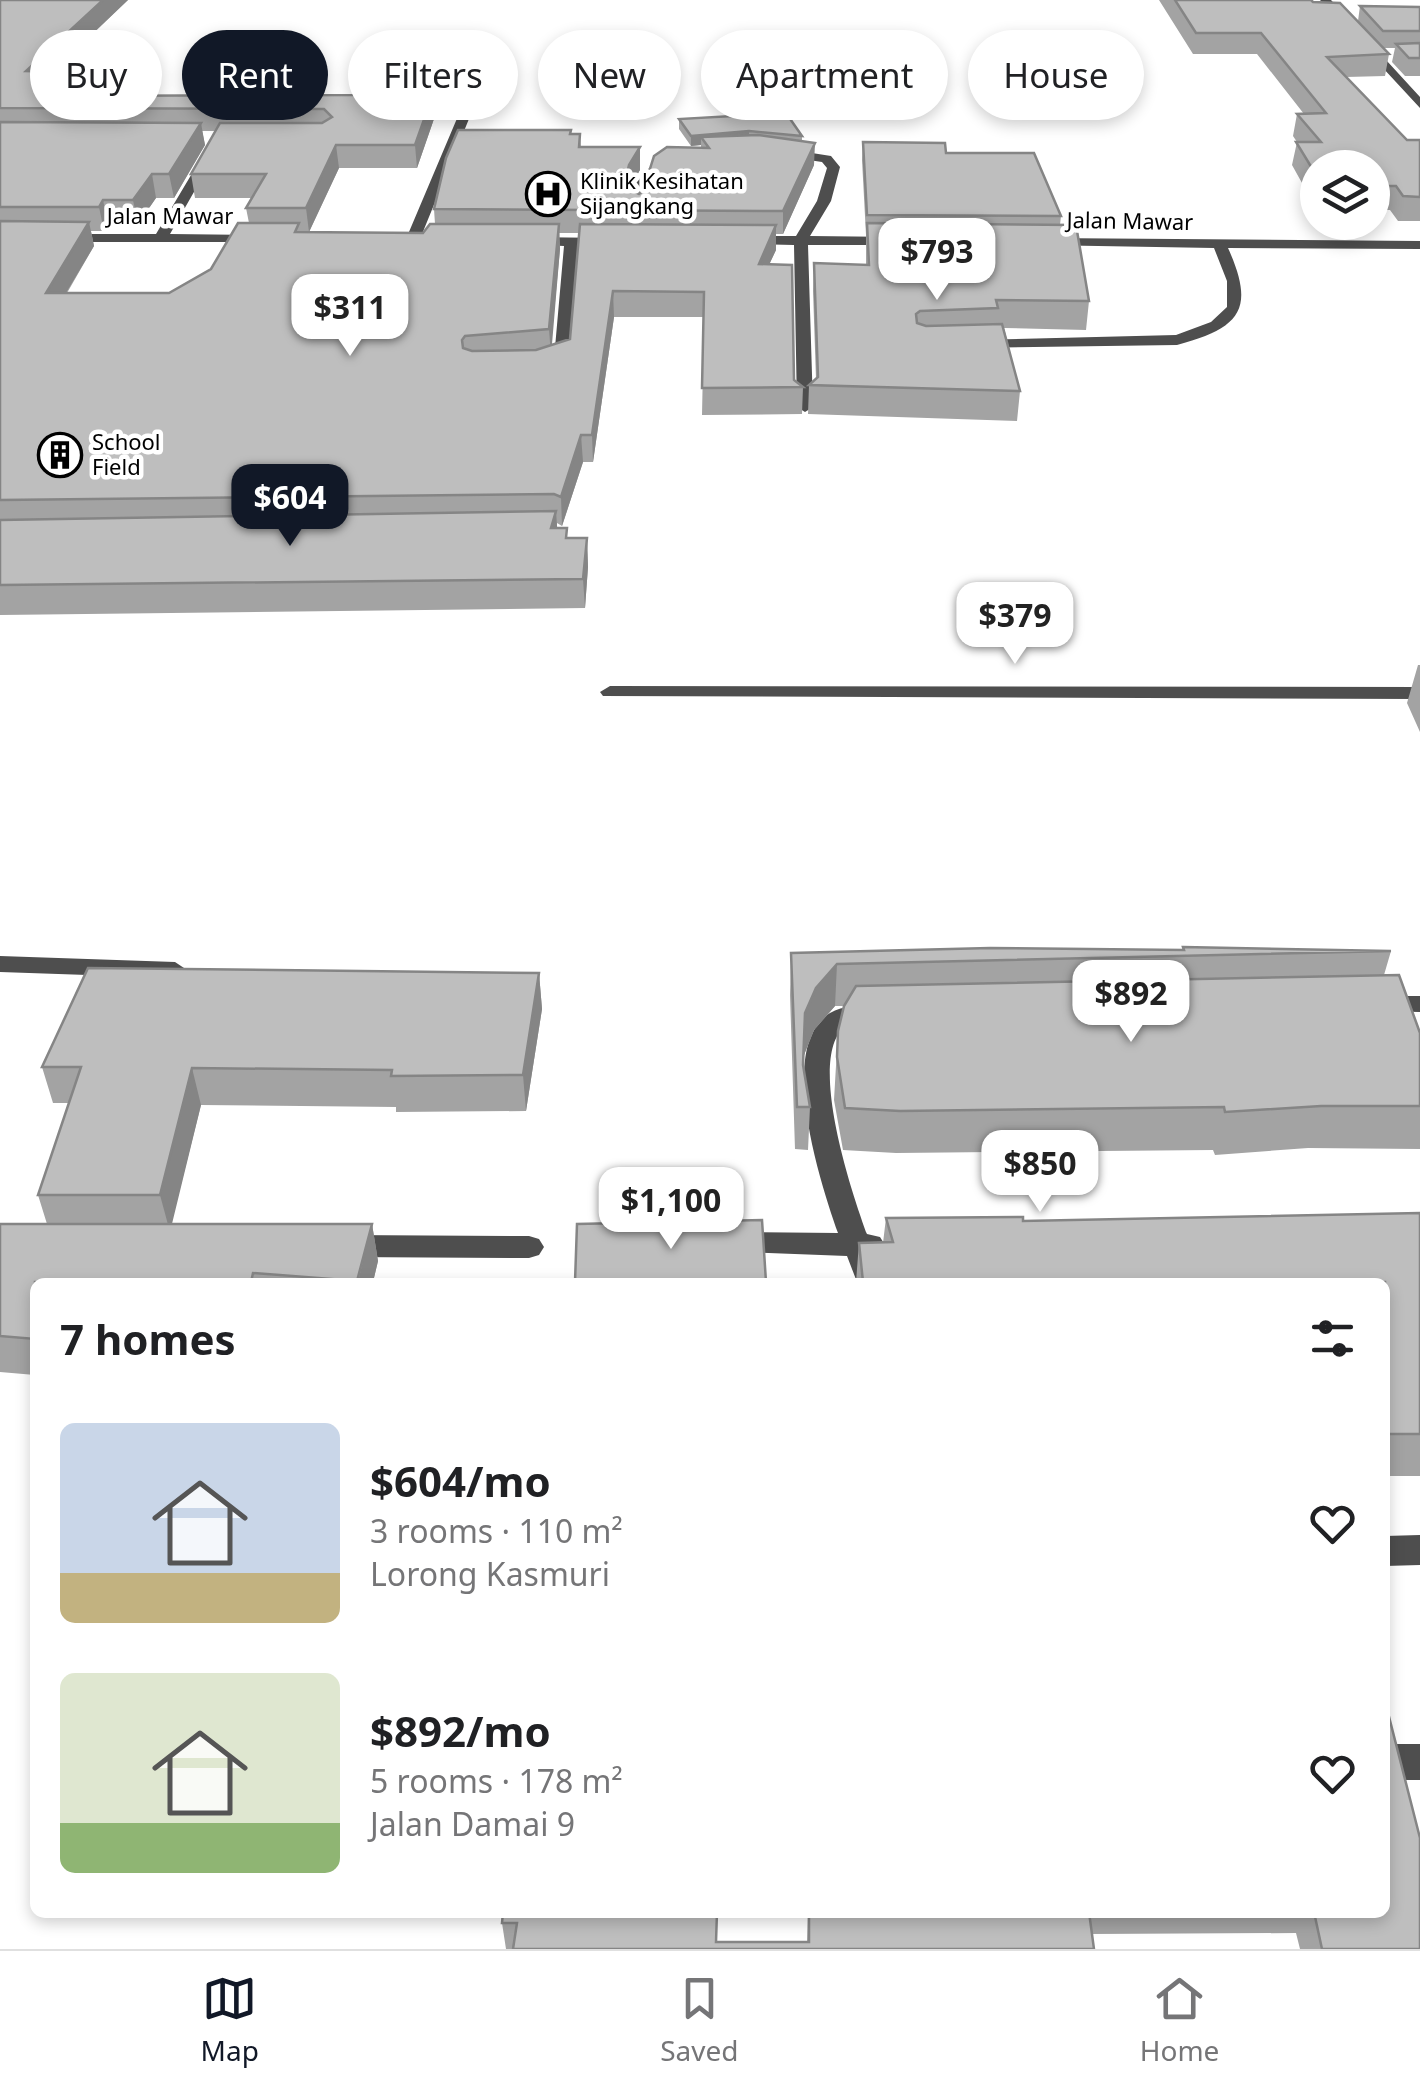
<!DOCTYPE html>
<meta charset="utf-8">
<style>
body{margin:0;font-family:"Noto Sans",sans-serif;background:#f6f6f6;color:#202124;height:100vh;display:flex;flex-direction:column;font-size:38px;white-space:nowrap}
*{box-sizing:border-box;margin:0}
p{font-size:32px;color:#757577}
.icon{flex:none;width:55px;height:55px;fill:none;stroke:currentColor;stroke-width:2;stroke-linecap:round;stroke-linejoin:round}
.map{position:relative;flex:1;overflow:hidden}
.panel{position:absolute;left:30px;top:1278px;width:1360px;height:640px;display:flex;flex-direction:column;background:#fff;border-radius:15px;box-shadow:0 5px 15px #0003}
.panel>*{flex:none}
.top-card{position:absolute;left:30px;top:30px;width:1360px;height:90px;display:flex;gap:20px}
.controls{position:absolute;left:1300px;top:150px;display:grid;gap:20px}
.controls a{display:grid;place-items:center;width:90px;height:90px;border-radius:50%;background:#fff;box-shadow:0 5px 15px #0003;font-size:50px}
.price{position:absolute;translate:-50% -85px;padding:0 22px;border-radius:20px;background:#fff;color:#222;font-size:32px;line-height:65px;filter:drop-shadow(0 2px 5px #0008)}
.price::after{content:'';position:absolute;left:50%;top:60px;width:30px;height:22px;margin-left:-15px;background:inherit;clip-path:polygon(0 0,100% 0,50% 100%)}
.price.current{background:#111827;color:#fff}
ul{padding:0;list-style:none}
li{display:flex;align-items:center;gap:30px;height:250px;padding:0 30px}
li span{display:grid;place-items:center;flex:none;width:280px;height:200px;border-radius:15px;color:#555}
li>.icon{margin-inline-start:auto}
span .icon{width:120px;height:120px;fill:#fffc;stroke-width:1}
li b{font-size:42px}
h2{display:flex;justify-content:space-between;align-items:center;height:120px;padding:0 30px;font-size:42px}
.chip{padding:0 35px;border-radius:45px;background:#fff;box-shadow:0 5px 15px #0003;font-size:35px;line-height:90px}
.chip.current{background:#111827;color:#fff}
.tab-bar{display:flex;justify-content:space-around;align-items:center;height:140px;border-top:2px solid #e0e0e0;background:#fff;font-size:28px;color:#757577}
.tab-bar a{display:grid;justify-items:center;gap:5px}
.tab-bar .current{color:#111827}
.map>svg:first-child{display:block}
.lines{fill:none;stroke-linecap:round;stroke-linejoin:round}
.minor{fill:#4e4e4e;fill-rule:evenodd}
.wall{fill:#a3a3a3;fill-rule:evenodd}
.shaded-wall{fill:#858585}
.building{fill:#bebebe;stroke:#858585;stroke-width:2.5}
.labels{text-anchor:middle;stroke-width:9;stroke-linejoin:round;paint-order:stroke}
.far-poi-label{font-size:22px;fill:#000;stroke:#fff;text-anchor:start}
.far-street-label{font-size:22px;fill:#000;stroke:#fff}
</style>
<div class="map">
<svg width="1420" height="1949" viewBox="0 0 1420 1949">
<rect width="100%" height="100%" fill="#fff"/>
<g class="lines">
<path class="minor" d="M1320,0H1331L1420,97V108Z
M467,105L473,109L420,239L408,242L406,239L461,109Z
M780,148L831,156L840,167L831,201L810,236L900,237L907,241L900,245H808L813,407L805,412L797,407L794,245L745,244L738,240L745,236H796L817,201L827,168L822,162L775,155L774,152Z
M209,151L215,155L170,234L260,235L267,239L265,242H0V234H156L203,155Z
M681,152L687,156L686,159L653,178L642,210L630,213C626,181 652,161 681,152Z
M525,237L610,238L617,242L610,246H578L568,365L549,370L541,365L554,359L564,246L520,244V238Z
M1045,238L1420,241V249L1228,248C1256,310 1240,328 1177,345L968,348L966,345L974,340L1176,335L1211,322L1227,307V281L1214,248L1040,245L1038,242Z
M610,686L1420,687V699L603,696L600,692Z
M0,956L175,962L187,970L175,978L0,972Z
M1375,996H1420V1012L1366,1011L1362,1005L1366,999Z
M875,1005L888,1014L884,1020C873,1023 856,1020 846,1026C805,1055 853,1196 867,1234L880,1237L885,1245L875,1254L887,1282H857L847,1256L720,1251L716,1243L720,1235L730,1232L838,1233C822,1188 775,1046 830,1013C843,1005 860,1006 875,1005Z
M345,1235L529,1236L539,1239L544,1247L539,1255L529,1258L345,1257L335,1254L330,1246L335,1238Z
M1420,1535V1565L1385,1566V1536Z
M1385,1744H1420V1780H1385Z"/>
</g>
<path class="wall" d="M0,0H128L53,72H73L77,93L75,96L360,95L445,87L417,168H339L309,232L423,233L435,224L434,209L571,134H580L581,147L640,170L629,189L639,194L701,148V145L691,146L679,129V119L802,136V141L814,165L783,234H776V250L769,264L794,380L803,387L802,414L702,415L704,317H614L593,462H583L562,526L557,523V528L568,538H587L588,567L585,608L0,615ZM202,131H215L191,174L195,198H252L246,208L249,223L211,269L169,293H67L94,246L91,231H104L108,224H138L156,198H174L205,145ZM559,233H580L570,339L551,345L560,249Z
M1159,0H1311L1313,2L1358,21L1360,6L1420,7V76H1405L1392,62L1395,48H1384L1389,54L1385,76L1346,77L1407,140H1420V221H1398L1390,210H1372V168H1318L1317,210L1292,165L1297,142L1293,136L1297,114H1304L1257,54H1193Z
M863,142L946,153L1061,216L1060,225L1089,301L1086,330L1004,328L1020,391L1017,421L808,414L809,385L816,379L813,291L814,263L866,265V235L862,160Z
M1418,665H1420V732L1407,703Z
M1183,947L1391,951L1384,975L1420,1033V1149L1308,1148L1215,1155L1213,1150L896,1153L843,1150L834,1100L838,1031L844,1006H835L814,1030L804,1055L803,1065L810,1107L808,1150L795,1149L790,995L791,953L1183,950Z
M539,973L542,1009L526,1111L396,1112V1107L201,1105L171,1224H372L378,1261L373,1282H35V1375L0,1372V1224H47L38,1195L69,1103H53L42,1067Z
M1420,1213V1476H1385V1282H856L859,1243H883L886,1218L1023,1221Z
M503,1912L716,1942H807L808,1912H1385L1420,1949H1300L1296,1933L1092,1934L1094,1949H506L502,1923Z"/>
<path class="shaded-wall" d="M103,0H128L30,93L26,71Z
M443,66L445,87L417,168L415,145Z
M73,72L77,93L65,108L52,96Z
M201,123L205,145L174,198L169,174Z
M749,131V141L701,137V145L691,146V136Z
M815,143L814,165L783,234V211Z
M336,145L339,168L309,232L306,208Z
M640,147V170L629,188L624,209V186L629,165Z
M152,174L156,198L138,224L133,200Z
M103,200L108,224L104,231L99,207Z
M89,222L94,246L51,318L46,293Z
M559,224L560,249L551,356L549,329Z
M776,225V250L758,289L759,264Z
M613,291L614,317L593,462L592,435Z
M581,435L583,462L562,526L561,497Z
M556,511L558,540L551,528Z
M587,538L588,567L585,608L583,579Z
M837,964L835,1006L814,1030L804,1055L805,1013L816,988Z
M539,973L542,1009L526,1111L523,1075Z
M192,1068L201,1105L170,1232L160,1195Z
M372,1224L378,1261L373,1282H358Z"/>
<path class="building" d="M0,0H103L26,71L73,72L52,96L360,95L373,65L443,66L415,145H336L306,208H246L266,174H191L220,123H322L332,117L324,109L0,108Z
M1175,0H1311L1313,2L1340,3L1389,54L1327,57L1407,140H1420V197L1403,196L1396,186H1372V168H1318V178L1296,142H1321L1297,114L1326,113L1261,33H1196Z
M1360,6L1420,7V31H1383Z
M1420,43V58H1409L1396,44Z
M786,113L802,136L749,131L691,136L679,119Z
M0,122L201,123L169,174H152L133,200H103L99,207H0Z
M458,130H571L570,134H580L579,147H640L629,165L624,186L639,194L643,191L654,156L667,147L709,148L701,137L758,135L815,143L783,211L434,209L446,158Z
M863,142L945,143L946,153H1034L1061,216L867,215Z
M0,221L89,222L46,293H169L211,269L238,223H299L295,232L423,233L430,224H559L549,329L465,336L462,340L463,348L472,351L536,350L570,339L580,224L776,225L759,264L792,265L794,380L803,387L702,388L704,292L613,291L592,435H581L561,497L554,494L0,500Z
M867,223L1076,225L1089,301L996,300L998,308L920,311L916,314L917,323L926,326L1002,324L1020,391L809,385L818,377L814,263L869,265Z
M556,511L551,528H567L566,538H587L583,579L0,585V520Z
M1183,947L1391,951L837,964L816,988L805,1013L803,1065L810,1107H797L791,953L990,948L1184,950Z
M88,968L539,973L523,1075L391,1076L392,1070L192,1068L160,1195H38L81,1067H42Z
M1399,975L1420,1033V1106H1321L1225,1112L1224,1107L900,1111L845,1108L837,1057L838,1031L844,1006L856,986Z
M1420,1213V1434H1385V1282H863L859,1243L893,1242L886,1218L1023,1217V1221Z
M762,1220L766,1282H575L577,1224Z
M0,1224H372L357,1281L253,1273L251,1282H35V1339L0,1336Z
M1385,1701L1420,1838V1949H1322L1314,1912H1385Z
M503,1912H717L716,1942H809V1912H1089L1094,1949H513L517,1923H502Z"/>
<defs>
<symbol id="hospital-ring" viewBox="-11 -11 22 22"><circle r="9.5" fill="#fff" stroke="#000" stroke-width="1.5"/><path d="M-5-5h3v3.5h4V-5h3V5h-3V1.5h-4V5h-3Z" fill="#000"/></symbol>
<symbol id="building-ring" viewBox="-11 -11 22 22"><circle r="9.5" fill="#fff" stroke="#000" stroke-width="1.5"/><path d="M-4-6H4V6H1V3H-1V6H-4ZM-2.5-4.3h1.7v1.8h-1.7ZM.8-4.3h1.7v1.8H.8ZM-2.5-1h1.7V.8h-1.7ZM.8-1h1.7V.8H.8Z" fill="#000"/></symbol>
</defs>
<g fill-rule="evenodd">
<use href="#hospital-ring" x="523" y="169" width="50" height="50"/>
<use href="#building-ring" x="35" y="430" width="50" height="50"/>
</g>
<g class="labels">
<g class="far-poi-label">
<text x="580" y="189">Klinik Kesihatan<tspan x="580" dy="25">Sijangkang</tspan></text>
<text x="92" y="450">School<tspan x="92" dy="25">Field</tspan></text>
</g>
<g class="far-street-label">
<text x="170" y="224">Jalan Mawar</text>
<text transform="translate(1130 221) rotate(1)" y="8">Jalan Mawar</text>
</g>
</g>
</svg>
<div class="controls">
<a><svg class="icon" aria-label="layers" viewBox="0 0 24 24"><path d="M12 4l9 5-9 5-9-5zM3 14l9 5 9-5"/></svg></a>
</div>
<b class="price" style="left:937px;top:303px">$793</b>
<b class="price" style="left:350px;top:359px">$311</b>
<b class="price current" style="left:290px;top:549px">$604</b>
<b class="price" style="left:1015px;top:667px">$379</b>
<b class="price" style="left:1131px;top:1045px">$892</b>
<b class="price" style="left:1040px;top:1215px">$850</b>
<b class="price" style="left:671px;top:1252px">$1,100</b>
<div class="top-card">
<a class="chip">Buy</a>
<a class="chip current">Rent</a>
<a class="chip">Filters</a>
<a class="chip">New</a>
<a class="chip">Apartment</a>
<a class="chip">House</a>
</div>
<section class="panel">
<h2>7 homes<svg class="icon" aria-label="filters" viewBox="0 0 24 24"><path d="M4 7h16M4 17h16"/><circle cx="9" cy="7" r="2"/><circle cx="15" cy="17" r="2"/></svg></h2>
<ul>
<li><span style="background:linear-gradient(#c9d6e8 75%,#c2b280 0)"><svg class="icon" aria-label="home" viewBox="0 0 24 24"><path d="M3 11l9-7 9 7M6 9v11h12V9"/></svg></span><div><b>$604/mo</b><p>3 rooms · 110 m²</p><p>Lorong Kasmuri</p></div><svg class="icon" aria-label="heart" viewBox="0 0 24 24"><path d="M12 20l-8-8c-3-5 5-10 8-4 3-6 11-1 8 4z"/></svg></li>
<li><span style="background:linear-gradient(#dfe7d0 75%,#8fb573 0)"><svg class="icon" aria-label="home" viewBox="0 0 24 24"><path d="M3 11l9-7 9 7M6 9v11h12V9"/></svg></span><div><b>$892/mo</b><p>5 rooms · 178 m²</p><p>Jalan Damai 9</p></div><svg class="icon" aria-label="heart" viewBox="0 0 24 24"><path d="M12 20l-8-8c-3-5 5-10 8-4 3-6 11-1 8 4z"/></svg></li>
</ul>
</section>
</div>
<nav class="tab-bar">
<a class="current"><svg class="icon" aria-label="map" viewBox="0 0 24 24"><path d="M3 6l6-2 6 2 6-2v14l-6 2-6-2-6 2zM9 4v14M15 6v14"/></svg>Map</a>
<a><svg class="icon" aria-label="saved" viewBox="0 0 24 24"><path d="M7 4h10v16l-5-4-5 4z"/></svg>Saved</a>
<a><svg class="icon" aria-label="home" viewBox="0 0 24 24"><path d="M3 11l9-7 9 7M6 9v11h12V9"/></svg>Home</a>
</nav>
